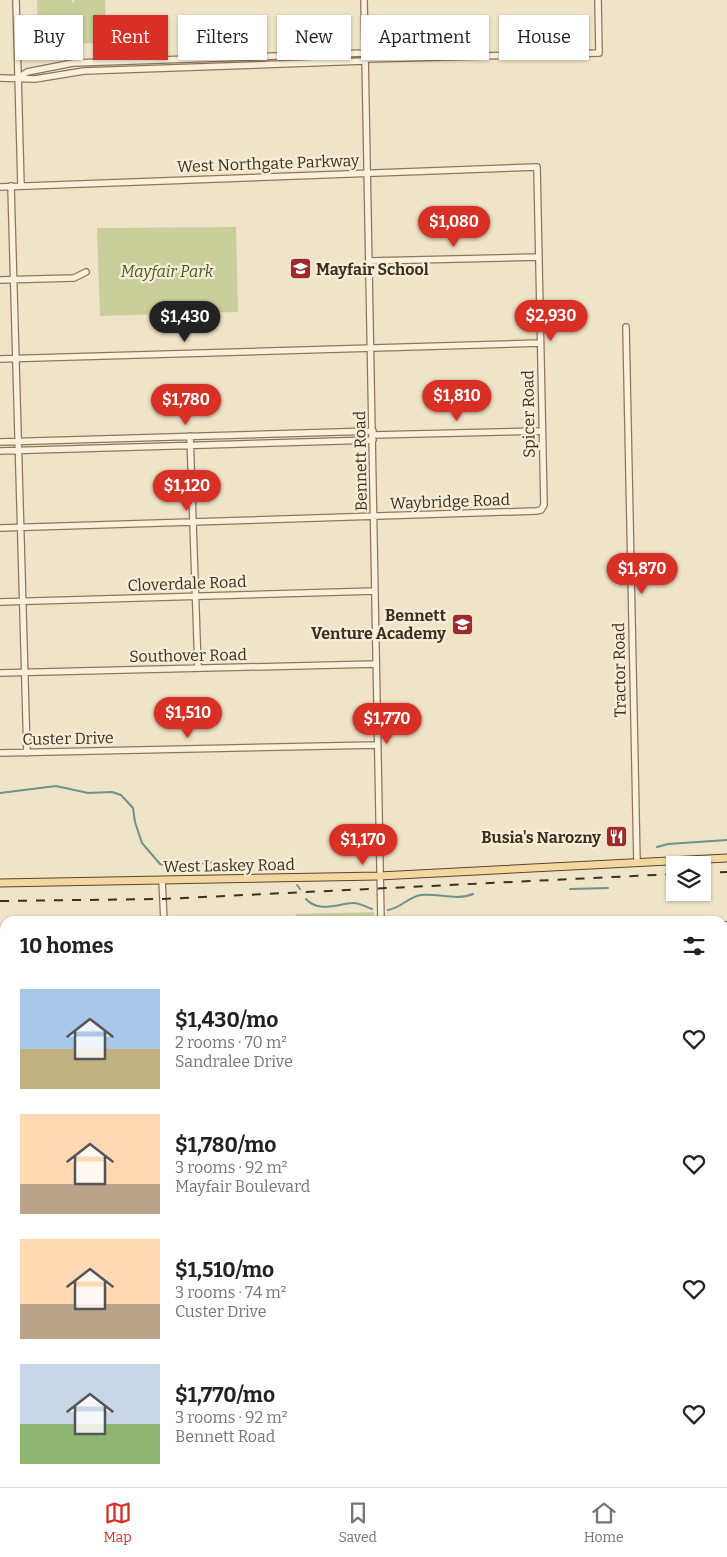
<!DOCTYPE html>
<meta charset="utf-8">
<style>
body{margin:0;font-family:Bitter,serif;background:#f6f6f6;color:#222;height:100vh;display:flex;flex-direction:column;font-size:19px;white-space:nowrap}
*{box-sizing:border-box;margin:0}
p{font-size:16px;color:#767676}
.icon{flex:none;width:28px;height:28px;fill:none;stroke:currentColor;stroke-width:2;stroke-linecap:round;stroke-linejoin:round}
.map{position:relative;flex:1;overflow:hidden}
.panel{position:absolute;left:0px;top:916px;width:728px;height:571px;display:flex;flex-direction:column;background:#fff;border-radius:15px 15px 0 0;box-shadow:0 1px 4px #0004}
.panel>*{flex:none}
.banner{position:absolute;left:15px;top:15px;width:698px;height:45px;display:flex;gap:10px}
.tools{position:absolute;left:666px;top:856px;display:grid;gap:10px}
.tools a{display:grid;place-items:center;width:45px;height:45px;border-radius:0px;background:#fff;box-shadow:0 1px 4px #0004;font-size:25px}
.price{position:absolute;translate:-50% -42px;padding:0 11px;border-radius:18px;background:#d93025;color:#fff;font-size:16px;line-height:32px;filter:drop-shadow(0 1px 2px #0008)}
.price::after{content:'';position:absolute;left:50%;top:30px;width:15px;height:11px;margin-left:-8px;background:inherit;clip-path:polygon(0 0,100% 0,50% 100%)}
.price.on{background:#222;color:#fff}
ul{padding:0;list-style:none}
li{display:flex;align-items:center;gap:15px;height:125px;padding:0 20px}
li span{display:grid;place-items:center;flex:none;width:140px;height:100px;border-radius:0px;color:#555}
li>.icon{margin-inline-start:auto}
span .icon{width:60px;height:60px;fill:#fffc;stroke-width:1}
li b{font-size:21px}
h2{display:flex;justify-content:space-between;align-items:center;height:60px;padding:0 20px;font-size:21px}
.tag{padding:0 18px;border-radius:0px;background:#fff;box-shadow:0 1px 4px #0004;font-size:18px;line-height:45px}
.tag.on{background:#d93025;color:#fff}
.menu{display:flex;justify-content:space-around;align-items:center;height:70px;border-top:1px solid #e0e0e0;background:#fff;font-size:14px;color:#767676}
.menu a{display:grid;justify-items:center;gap:2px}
.menu .on{color:#d93025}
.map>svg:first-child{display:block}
.green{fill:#c9cf9b}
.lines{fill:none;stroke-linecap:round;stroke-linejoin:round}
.stream{stroke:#6f938a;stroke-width:2}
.minor-casing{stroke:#8d765c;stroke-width:8}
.major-casing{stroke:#5b4430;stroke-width:9}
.minor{stroke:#faf1dc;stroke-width:5.5}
.major{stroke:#f3d9a0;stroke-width:7}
.rail{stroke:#3d2e20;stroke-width:2;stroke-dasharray:9 9;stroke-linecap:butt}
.labels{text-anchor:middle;stroke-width:4.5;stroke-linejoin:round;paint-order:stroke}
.street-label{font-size:16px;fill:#3d2e20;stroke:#f7eed8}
.poi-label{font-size:16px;font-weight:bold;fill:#3d2e20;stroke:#f7eed8;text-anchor:end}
.park-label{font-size:16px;font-style:italic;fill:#4d5a26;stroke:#f7eed8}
</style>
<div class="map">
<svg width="727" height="1487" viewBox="0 0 727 1487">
<rect width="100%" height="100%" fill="#f0e4c8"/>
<path class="green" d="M37,0H72V3L75,0H105L106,36L100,43L63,44V25L38,26Z
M236,227L238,312L100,316L97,228Z
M374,912V921H296V914Z"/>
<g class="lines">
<path class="stream" d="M0,793L56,786L88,793L112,792L121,795L133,808L135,822L142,843L160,864L177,868L209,862L253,867
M657,847L668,844L727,840
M297,885L300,889
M570,889L608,888
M306,899C318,913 338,904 352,903C359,902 365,907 372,909
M388,910C401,908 408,897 421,895C438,893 457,901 473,894"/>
<defs>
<path id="minor" d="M16,0L21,186
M364,0L381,921
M365,59L599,53L598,0
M0,78L35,79L84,71L365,61
M18,78L27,72L73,63L365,53
M11,186L27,753
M0,187L537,167L544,505L541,510L536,511L0,528
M370,261L539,257
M0,280L74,278L86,272
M626,327L637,863
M0,359L540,343
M373,435L542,431
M190,436L198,668
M0,442L373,431
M0,451L373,440
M0,602L375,591
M0,673L376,664
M0,753L377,745
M162,880L164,921
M726,925L727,948
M722,1004H727
M0,1022H5
M722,1083L727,1082
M0,1104H5
M722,1163L727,1162
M0,1188H5
M722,1242H727
M0,1249H5
M722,1251H727
M0,1313H5
M722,1332H727
M0,1399H5
M722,1417H727
M93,1482V1487
M179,1482V1487
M570,1482V1487
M0,1486L45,1484
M388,1487H397"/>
<path id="major" d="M0,883L379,876L727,858"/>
</defs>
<use href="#minor" class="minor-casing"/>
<use href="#major" class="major-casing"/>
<use href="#minor" class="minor"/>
<use href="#major" class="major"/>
<path class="rail" d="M702,873L727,872
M0,901L163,899L675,874"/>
</g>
<defs>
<symbol id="school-square" viewBox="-11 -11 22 22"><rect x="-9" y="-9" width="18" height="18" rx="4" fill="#9e2a2b" stroke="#f7eed8"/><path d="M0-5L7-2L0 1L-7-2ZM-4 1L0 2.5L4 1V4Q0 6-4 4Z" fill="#fff"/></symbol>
<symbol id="restaurant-square" viewBox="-11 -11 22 22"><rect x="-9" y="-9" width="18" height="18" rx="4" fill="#9e2a2b" stroke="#f7eed8"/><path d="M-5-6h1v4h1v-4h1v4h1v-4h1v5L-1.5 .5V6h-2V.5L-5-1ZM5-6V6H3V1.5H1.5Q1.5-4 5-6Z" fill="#fff"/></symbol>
</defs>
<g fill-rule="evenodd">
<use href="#school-square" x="288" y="256" width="25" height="25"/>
<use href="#school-square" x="450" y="612" width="25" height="25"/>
<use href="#restaurant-square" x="604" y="824" width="25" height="25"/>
</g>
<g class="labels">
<g class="street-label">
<text transform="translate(268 163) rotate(-2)" y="6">West Northgate Parkway</text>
<text transform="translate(528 414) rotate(-91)" y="6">Spicer Road</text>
<text transform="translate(360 461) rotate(-91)" y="6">Bennett Road</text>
<text transform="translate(450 501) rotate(-2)" y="6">Waybridge Road</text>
<text transform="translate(187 583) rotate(-2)" y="6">Cloverdale Road</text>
<text transform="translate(188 655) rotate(-1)" y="6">Southover Road</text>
<text transform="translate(619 670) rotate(-91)" y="6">Tractor Road</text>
<text transform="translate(68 738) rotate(-1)" y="6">Custer Drive</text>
<text transform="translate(229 865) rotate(-1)" y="6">West Laskey Road</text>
</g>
<g class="poi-label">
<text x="316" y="275" text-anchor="start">Mayfair School</text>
<text x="446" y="621">Bennett<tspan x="446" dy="18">Venture Academy</tspan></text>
<text x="601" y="843">Busia's Narozny</text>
</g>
<g class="park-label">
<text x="167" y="277">Mayfair Park</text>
</g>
</g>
</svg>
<div class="tools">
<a><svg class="icon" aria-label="layers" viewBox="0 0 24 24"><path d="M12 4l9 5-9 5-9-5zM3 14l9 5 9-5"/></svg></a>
</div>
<b class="price" style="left:454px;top:248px">$1,080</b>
<b class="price" style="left:551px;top:342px">$2,930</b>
<b class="price on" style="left:185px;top:343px">$1,430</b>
<b class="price" style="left:457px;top:422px">$1,810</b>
<b class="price" style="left:186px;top:426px">$1,780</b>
<b class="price" style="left:187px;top:512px">$1,120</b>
<b class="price" style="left:642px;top:595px">$1,870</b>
<b class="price" style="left:188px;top:739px">$1,510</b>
<b class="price" style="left:387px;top:745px">$1,770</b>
<b class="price" style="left:363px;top:866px">$1,170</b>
<div class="banner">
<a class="tag">Buy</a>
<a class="tag on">Rent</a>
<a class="tag">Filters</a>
<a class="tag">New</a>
<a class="tag">Apartment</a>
<a class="tag">House</a>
</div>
<section class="panel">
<h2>10 homes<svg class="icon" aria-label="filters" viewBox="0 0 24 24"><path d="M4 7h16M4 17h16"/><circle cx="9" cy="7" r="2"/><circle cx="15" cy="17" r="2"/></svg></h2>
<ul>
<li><span style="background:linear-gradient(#a9c7e8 60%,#c2b280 0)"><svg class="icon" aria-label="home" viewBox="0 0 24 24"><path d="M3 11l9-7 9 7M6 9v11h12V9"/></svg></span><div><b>$1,430/mo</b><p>2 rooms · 70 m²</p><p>Sandralee Drive</p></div><svg class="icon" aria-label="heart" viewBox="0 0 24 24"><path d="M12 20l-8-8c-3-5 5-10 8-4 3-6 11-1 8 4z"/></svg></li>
<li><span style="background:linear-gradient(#ffd9b3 70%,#b9a48a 0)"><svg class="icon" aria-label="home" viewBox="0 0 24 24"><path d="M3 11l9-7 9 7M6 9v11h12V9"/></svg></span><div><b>$1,780/mo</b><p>3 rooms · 92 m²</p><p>Mayfair Boulevard</p></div><svg class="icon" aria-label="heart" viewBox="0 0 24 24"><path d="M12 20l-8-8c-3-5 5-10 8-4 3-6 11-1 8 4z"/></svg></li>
<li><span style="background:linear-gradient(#ffd9b3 65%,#b9a48a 0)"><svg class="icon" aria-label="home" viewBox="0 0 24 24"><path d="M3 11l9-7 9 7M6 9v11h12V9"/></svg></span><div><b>$1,510/mo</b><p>3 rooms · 74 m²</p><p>Custer Drive</p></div><svg class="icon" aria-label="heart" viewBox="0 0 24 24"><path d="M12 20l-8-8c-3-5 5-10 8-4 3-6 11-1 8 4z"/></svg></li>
<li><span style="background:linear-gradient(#c9d6e8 60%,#8fb573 0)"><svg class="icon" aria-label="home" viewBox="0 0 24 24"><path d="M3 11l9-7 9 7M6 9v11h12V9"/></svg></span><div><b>$1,770/mo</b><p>3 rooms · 92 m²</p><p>Bennett Road</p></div><svg class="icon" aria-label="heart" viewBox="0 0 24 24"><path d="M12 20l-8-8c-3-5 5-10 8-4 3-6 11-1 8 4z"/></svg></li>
</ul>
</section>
</div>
<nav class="menu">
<a class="on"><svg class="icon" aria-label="map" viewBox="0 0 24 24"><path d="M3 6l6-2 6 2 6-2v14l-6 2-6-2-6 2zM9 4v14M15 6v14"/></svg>Map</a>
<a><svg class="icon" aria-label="saved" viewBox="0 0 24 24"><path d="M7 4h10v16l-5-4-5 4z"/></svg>Saved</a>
<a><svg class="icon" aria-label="home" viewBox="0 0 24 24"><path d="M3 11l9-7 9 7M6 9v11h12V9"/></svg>Home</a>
</nav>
